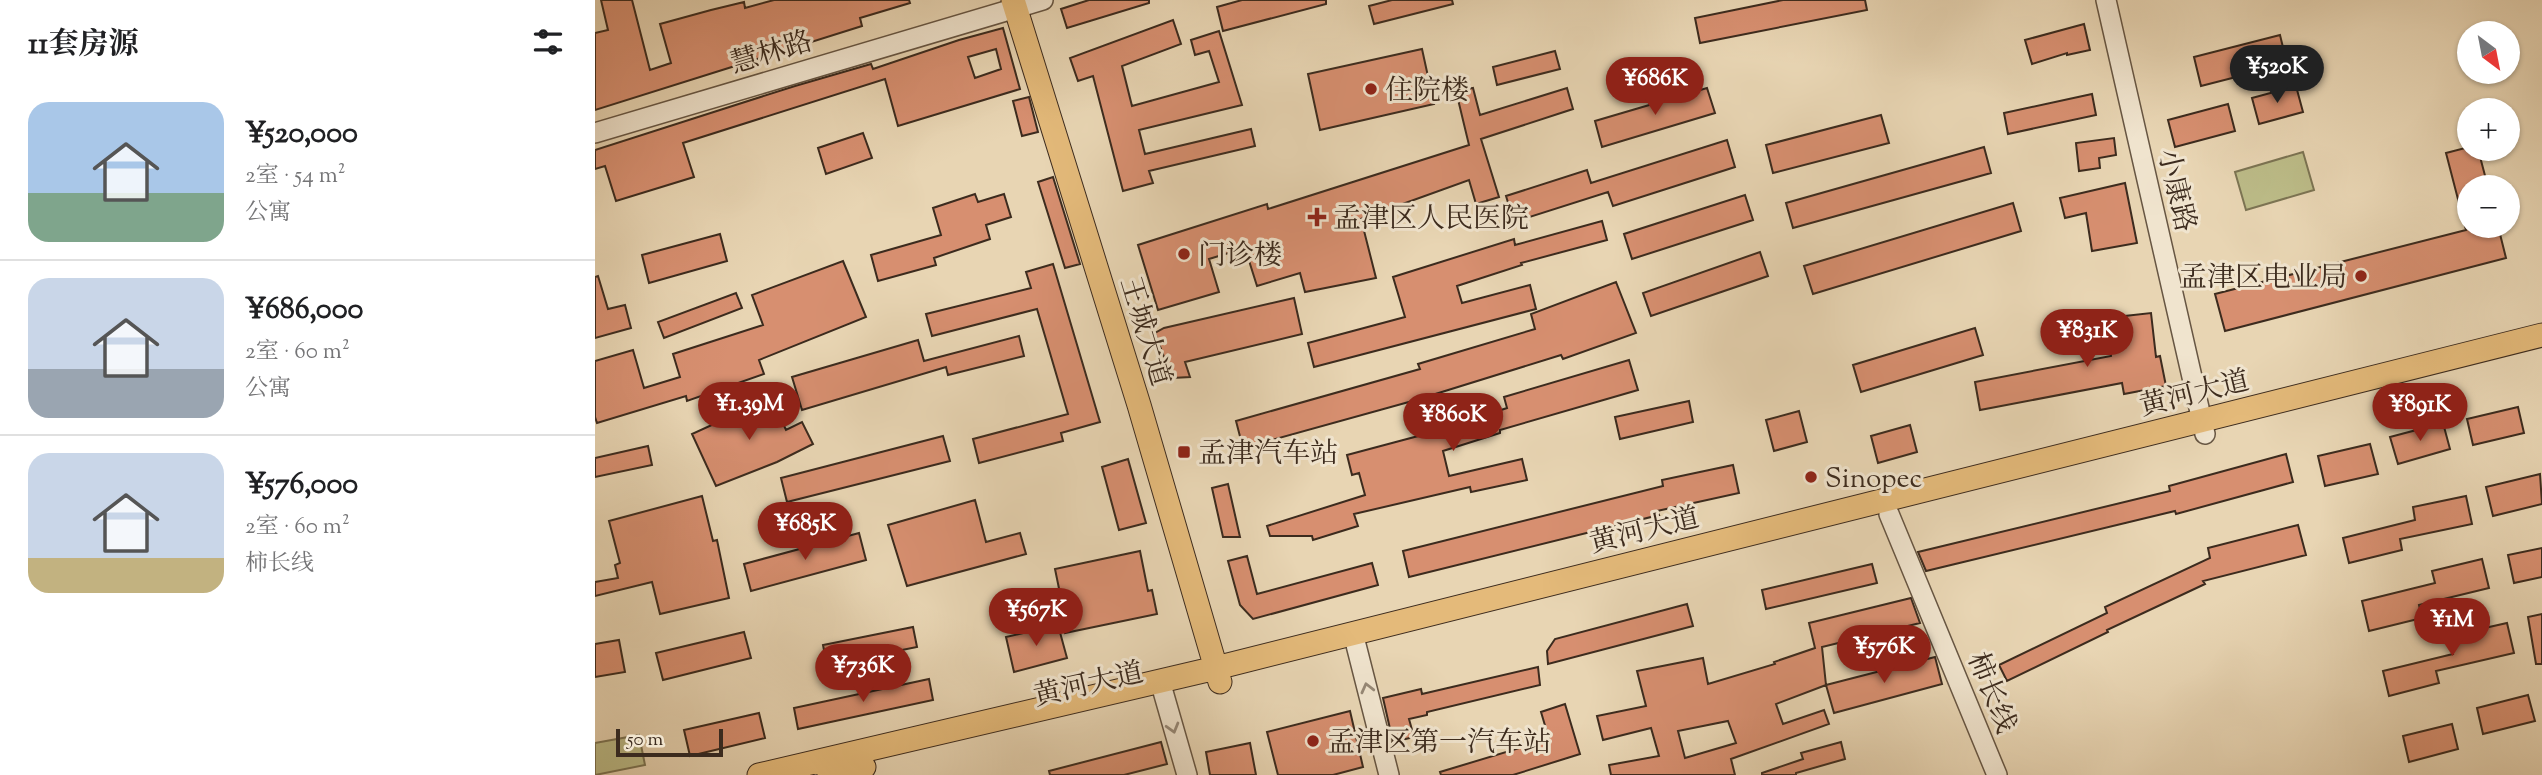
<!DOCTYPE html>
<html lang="zh">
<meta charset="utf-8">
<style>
body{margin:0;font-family:"Sorts Mill Goudy","Noto Serif SC",serif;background:#f6f6f6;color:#202124;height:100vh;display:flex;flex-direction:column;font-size:26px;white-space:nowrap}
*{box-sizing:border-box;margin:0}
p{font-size:23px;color:#757577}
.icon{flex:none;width:38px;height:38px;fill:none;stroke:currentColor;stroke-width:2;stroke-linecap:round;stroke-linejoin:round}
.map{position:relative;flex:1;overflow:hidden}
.side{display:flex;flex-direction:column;background:#fff;width:595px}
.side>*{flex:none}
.needle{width:46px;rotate:148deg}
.tools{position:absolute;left:1862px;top:21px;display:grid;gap:14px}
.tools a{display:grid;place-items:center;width:63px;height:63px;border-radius:50%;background:#fff;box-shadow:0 2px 5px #0004;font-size:35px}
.scale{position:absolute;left:21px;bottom:18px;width:107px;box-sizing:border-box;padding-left:7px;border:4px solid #3c2b1e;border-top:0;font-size:19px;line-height:24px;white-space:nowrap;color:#3c2b1e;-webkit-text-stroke:5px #f0e4ce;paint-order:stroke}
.price{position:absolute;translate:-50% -60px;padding:0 16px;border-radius:24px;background:#8f2418;color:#fff;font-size:23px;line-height:46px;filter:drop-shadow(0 2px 4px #0008)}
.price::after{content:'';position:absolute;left:50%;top:42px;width:21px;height:16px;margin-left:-10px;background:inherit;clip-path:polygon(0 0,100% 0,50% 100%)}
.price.current{background:#222;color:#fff}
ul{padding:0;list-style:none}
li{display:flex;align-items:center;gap:21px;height:175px;padding:0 28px}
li+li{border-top:2px solid #e0e0e0}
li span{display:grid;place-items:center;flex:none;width:196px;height:140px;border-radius:21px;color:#555}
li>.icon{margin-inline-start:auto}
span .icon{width:84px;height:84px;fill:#fffc;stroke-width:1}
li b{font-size:30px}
h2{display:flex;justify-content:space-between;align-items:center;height:84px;padding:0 28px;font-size:30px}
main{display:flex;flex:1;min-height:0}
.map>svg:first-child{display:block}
.green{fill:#bcbc88;stroke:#7c7453;stroke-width:2}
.building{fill:#d78f70;stroke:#3c2b1e;stroke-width:2;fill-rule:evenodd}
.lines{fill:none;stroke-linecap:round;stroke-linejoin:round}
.minor-casing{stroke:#675643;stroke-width:22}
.major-casing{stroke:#3c2b1e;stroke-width:25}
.minor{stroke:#f0e4ce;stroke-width:19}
.major{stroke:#e4ba7a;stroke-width:23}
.oneway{stroke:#968876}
.poi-dot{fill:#8f2418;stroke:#f0e4ce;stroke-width:2.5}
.labels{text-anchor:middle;stroke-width:6;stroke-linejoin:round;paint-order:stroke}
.street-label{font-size:28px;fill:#3c2b1e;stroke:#f0e4ce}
.poi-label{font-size:28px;fill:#3c2b1e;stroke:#f0e4ce;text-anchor:start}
</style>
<main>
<section class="side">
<h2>11套房源<svg class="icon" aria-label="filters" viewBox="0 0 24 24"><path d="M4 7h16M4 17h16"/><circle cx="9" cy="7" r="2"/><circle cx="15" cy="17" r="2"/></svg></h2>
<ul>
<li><span style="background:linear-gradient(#a9c7e8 65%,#7fa58c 0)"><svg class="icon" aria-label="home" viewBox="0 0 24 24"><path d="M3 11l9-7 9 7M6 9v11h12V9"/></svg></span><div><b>¥520,000</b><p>2室 · 54 m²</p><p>公寓</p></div></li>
<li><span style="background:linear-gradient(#c9d6e8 65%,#9aa5b1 0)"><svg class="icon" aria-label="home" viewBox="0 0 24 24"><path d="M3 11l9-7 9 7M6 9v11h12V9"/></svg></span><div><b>¥686,000</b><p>2室 · 60 m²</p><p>公寓</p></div></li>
<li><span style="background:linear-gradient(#c9d6e8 75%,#c2b280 0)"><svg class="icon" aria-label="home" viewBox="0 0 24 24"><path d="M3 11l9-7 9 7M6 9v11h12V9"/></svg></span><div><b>¥576,000</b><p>2室 · 60 m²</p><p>柿长线</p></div></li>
</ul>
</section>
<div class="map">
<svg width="1947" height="775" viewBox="0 0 1947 775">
<rect width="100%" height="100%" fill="#e8d5b3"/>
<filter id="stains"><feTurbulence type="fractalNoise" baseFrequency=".00286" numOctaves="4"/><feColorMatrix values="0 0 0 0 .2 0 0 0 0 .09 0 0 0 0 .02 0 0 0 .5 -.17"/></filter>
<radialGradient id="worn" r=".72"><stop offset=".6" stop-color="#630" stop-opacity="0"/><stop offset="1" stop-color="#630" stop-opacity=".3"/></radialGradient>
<path class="green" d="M1708,152L1719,190L1651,210L1640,172Z
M44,735L50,765L0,775V743Z"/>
<path class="building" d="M6,0H37L55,70L76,63L65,24L116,10L149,2L150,8L179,0H314L315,3L265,18L267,26L0,110V33L13,30Z
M494,0H554V3L472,28L466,9Z
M647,0H731V4L628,31L622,7Z
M797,0H857L858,4L779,24L774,6Z
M1188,0H1270L1272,10L1105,43L1100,18Z
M578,20L586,44L527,66L537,106L624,82L614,51L600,55L596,40L624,31L647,105L544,130L550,154L656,129L660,146L554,171L558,183L528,191L498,76L483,81L475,58Z
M1489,24L1495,50L1472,55V53L1437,64L1430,40Z
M408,28L425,89L303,126L290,79L88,143L99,177L21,201L10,166L0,169V150L200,86L276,64L278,69L364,40ZM401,49L406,69L380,78L373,57Z
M1685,35L1692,64L1606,86L1599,57Z
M827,49L839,104L725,130L713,74Z
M960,51L965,69L902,85L898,67Z
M1701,86L1708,112L1664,124L1657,98Z
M878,88L885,115L972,88L978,109L886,139L904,197L881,204L874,180L766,219L781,278L710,292L705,273L662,286L650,248L614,259L624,292L563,310L543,245L672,204L673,209L874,145L861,91Z
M1112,88L1120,113L1007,147L1000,121Z
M1497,94L1501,115L1413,134L1409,113Z
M434,97L443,132L427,136L418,101Z
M1633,104L1640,131L1580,147L1573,120Z
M1286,115L1294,143L1178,173L1171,145Z
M268,133L277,158L231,174L223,148Z
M1519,138L1521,155L1504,158L1505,168L1484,171L1481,143Z
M1132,140L1140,167L1018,206L1013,192L919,222L911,196L992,170L996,183Z
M1389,147L1396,173L1198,228L1191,203Z
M1874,147V149H1883L1893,187H1874V226H1903L1911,258L1630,331L1620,294L1871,230L1851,153Z
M458,177L485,264L470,268L443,182Z
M1530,183L1542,243L1497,251L1491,213L1470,218L1465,198Z
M380,194L383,202L409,194L416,217L391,225L395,239L339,258L341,265L283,281L276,255L346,235L338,208Z
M1150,195L1158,220L1037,259L1029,234Z
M1418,203L1426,231L1218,294L1209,266Z
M1007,221L1012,240L926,263L927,265L862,286L867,303L935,285L941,309L719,367L713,343L810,317L798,277L919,239L920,245Z
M125,234L132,261L54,283L47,255Z
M1165,252L1173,276L1056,316L1048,293Z
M248,261L271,317L164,360L169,374L92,401L91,396L2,423L0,417V361L38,350L49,388L85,377L78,354L168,325L157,295Z
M458,264L505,422L466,433L468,441L384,463L378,439L473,414L442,309L337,336L331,314L436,288L431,272Z
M3,276L13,309L30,305L36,328L0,338V277Z
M1021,282L1041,333L968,359L966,355L821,400L648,448L641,421L825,369L823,364L940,329L936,314Z
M141,293L147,308L69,338L63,322Z
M699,298L707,334L590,362L595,377L577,378L560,333L569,328Z
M1556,313L1561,357L1565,356L1571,386L1529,394L1527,383L1385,410L1380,382L1516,356L1512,318Z
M1380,328L1388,355L1266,392L1258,365Z
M424,336L429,356L353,375L351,367L207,410L197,377L323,340L329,361Z
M1034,360L1043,390L905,430V433L848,451L854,476L927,459L932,480L876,492L875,487L759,514L763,526L718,540L717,536H675L672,526L770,495L764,473L757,475L752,455L842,431L912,408L909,397Z
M176,398L191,430L207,422L218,444L182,462L121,486L97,434Z
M1094,401L1098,422L1025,439L1020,417Z
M1923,407L1929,433L1878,445L1872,419Z
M1204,411L1212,442L1179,451L1171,420Z
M1848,423L1855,449L1803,464L1795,437Z
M1315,425L1322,452L1283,463L1276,436Z
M348,436L355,461L192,502L186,478Z
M1775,444L1783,474L1730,486L1723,456Z
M53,446L57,465L0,477V458Z
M1691,454L1698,482L1581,514L1580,511L1331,571L1323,552L1575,491L1574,486Z
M533,459L551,523L524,530L507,467Z
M1138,465L1144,493L1062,511L1064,515L814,577L808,551L1068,486L1067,480Z
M1945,474L1947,504L1898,516L1891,487Z
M633,484L645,537H628L617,488Z
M107,496L118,541L122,540L134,598L65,614L57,582L0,596V582L23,578L20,565L25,563L14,521Z
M1871,496L1877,524L1805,539L1807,550L1754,563L1748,538L1820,520L1818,507Z
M380,500L391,542L425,533L431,554L312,586L293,525Z
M1703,525L1711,555L1608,581L1610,584L1512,630L1513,632L1412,681L1404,665L1512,613L1510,607L1615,558L1613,548Z
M264,533L271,560L156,591L149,564Z
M1947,548V577L1919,583L1913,555Z
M545,551L553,591L557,590L562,614L470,633L465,609L468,608L460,569Z
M652,556L662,594L777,563L783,585L658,619L645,605L633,561Z
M1887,559L1894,588L1824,605L1827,618L1774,631L1767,601L1840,583L1837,571Z
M1277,564L1282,583L1171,609L1167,590Z
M1316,598L1325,623L1227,647L1231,685L1181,704L1188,724L1229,710L1234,724L1136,759L1140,775H1016L1014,765L1064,756L1056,728L1008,740L1002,716L1051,706L1042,671L1108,658L1113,684L1180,664L1179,662L1220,648L1214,623ZM1133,721L1141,743L1090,758L1083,731Z
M1092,604L1098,626L953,664L952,651L960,639Z
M1947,614V664H1941L1933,617Z
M1912,623L1919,653L1841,671L1844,683L1794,696L1788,671L1858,654L1854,636Z
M463,625L472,658L419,672L411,637Z
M318,627L322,647L232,665L228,645Z
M149,632L156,658L68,680L61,653Z
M24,640L30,672L0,677V644Z
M1340,657L1347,684L1239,713L1231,685Z
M943,667L945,685L832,712V715L814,719L819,737L798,742L788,698L826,689L827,694Z
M334,679L338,700L203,729L199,708Z
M1933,695L1940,721L1888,734L1882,708Z
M970,704L985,754L918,775H846L845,772L954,739L946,712Z
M755,711L768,767L738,775H683L672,732Z
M164,713L170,738L95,756L89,730Z
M1857,724L1863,749L1814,762L1808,736Z
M566,742L572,764L529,775H455L454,771Z
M1246,742L1250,759L1201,773V775H1167V773L1208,759L1206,753Z
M655,743L661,775H615L611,752Z"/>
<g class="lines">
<defs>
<path id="minor" d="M1511,0L1610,434
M0,133L448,0
M1294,514L1402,775
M758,633L794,775
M565,681L592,775"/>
<path id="major" d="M418,0L544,405L625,682
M164,775L621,668L1947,335
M234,775L269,767"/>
</defs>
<use href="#minor" class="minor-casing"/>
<use href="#major" class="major-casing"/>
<use href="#minor" class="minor"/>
<use href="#major" class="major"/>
</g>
<defs><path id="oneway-chevron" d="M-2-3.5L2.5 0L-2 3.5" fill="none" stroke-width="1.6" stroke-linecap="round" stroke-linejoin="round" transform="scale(1.75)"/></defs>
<g class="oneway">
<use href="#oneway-chevron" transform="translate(772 688) rotate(-104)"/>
<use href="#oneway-chevron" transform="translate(578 728) rotate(74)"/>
</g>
<g class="poi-dot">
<circle cx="776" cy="89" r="7"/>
<path d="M718.5 206.5h7v7h7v7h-7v7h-7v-7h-7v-7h7z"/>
<circle cx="589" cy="254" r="7"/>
<circle cx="1766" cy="276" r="7"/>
<rect x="582" y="445" width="14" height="14" rx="3.5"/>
<circle cx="1216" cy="477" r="7"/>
<circle cx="718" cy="741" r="7"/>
</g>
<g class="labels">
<g class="street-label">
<text transform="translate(176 51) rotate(-17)" y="10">慧林路</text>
<text transform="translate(1583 190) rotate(77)" y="10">小康路</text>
<text transform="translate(552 331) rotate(73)" y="10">王城大道</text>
<text transform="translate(1599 392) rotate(-14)" y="10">黄河大道</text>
<text transform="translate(1049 529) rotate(-14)" y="10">黄河大道</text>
<text transform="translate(493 683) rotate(-13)" y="10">黄河大道</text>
<text transform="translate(1398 692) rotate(68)" y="10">柿长线</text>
</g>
<g class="poi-label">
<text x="790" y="99">住院楼</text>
<text x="738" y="227">孟津区人民医院</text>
<text x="603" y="264">门诊楼</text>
<text x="1752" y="286" text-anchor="end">孟津区电业局</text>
<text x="603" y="462">孟津汽车站</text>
<text x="1230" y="487">Sinopec</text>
<text x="732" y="751">孟津区第一汽车站</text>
</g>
</g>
<rect width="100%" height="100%" filter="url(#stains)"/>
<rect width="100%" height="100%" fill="url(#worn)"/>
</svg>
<div class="tools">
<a><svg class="needle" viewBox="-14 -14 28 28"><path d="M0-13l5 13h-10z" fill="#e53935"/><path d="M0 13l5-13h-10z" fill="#757577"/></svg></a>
<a>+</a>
<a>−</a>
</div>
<div class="scale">50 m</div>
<b class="price current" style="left:1682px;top:105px">¥520K</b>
<b class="price" style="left:1060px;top:117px">¥686K</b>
<b class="price" style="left:1492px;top:369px">¥831K</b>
<b class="price" style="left:154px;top:442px">¥1.39M</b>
<b class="price" style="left:1825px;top:443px">¥891K</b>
<b class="price" style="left:858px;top:453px">¥860K</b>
<b class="price" style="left:210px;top:562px">¥685K</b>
<b class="price" style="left:441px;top:648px">¥567K</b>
<b class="price" style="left:1857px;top:658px">¥1M</b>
<b class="price" style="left:1289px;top:685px">¥576K</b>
<b class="price" style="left:268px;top:704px">¥736K</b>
</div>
</main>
